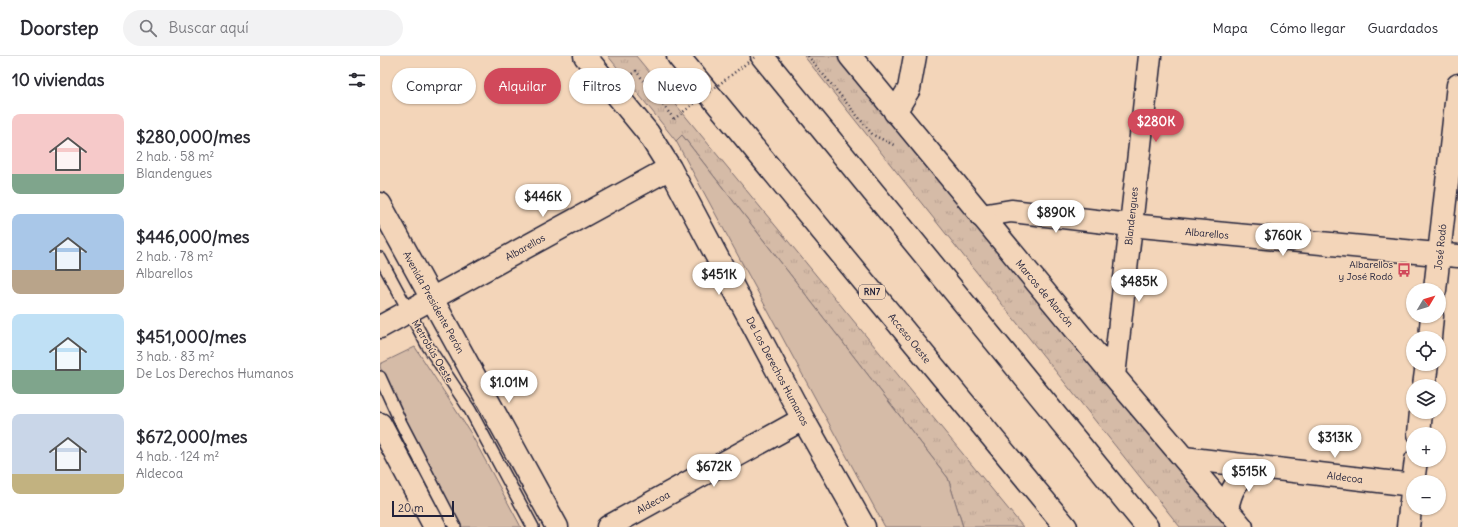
<!DOCTYPE html>
<html lang="es">
<meta charset="utf-8">
<style>
body{margin:0;font-family:Delius,sans-serif;background:#f2f2f3;color:#2b2b33;height:100vh;display:flex;flex-direction:column;font-size:15px;white-space:nowrap}
*{box-sizing:border-box;margin:0}
p{font-size:13px;color:#7c7c81}
.icon{flex:none;width:22px;height:22px;fill:none;stroke:currentColor;stroke-width:2;stroke-linecap:round;stroke-linejoin:round}
.map{position:relative;flex:1;overflow:hidden}
.drawer{display:flex;flex-direction:column;background:#fff;width:380px}
.drawer>*{flex:none}
.guide{position:absolute;left:12px;top:12px;width:380px;height:36px;display:flex;gap:8px}
.needle{width:26px;rotate:52deg}
.tools{position:absolute;left:1026px;top:227px;display:grid;gap:8px}
.tools a{display:grid;place-items:center;width:40px;height:40px;border-radius:50%;background:#fff;box-shadow:0 1px 3px #0004;font-size:20px}
.scale{position:absolute;left:12px;bottom:10px;width:62px;box-sizing:border-box;padding-left:4px;border:2px solid #22223b;border-top:0;font-size:11px;line-height:14px;white-space:nowrap;color:#22223b;-webkit-text-stroke:3px #f3d5b9;paint-order:stroke}
.price{position:absolute;translate:-50% -34px;padding:0 9px;border-radius:14px;background:#fff;color:#222;font-size:13px;line-height:26px;filter:drop-shadow(0 1px 2px #0008)}
.price::after{content:'';position:absolute;left:50%;top:24px;width:12px;height:9px;margin-left:-6px;background:inherit;clip-path:polygon(0 0,100% 0,50% 100%)}
.price.current{background:#d1495b;color:#fff}
ul{padding:0;list-style:none}
li{display:flex;align-items:center;gap:12px;height:100px;padding:0 12px}
li span{display:grid;place-items:center;flex:none;width:112px;height:80px;border-radius:8px;color:#555}
li>.icon{margin-inline-start:auto}
span .icon{width:48px;height:48px;fill:#fffc;stroke-width:1}
li b{font-size:17px}
h2{display:flex;justify-content:space-between;align-items:center;height:48px;padding:0 12px;font-size:17px}
.pill{padding:0 14px;border-radius:18px;background:#fff;box-shadow:0 1px 3px #0004;font-size:14px;line-height:36px}
.pill.current{background:#d1495b;color:#fff}
header{display:flex;align-items:center;gap:24px;box-sizing:border-box;height:56px;padding:0 20px;background:#fff;border-bottom:1px solid #e1e1e2}
header strong{font-size:19px}
nav{display:flex;gap:22px;margin-inline-start:auto;font-size:14px}
.search{width:280px;height:36px;background:#f2f2f3;display:flex;align-items:center;gap:10px;box-sizing:border-box;padding:0 14px;border-radius:22px;color:#7c7c81;font-size:15px}
main{display:flex;flex:1;min-height:0}
.map>svg:first-child{display:block}
.grass{fill:url(#grass-tufts);stroke:#7c6e71}
.green{fill:#d5bba7;stroke:#7c6e71}
.lines{fill:none;stroke-linecap:round;stroke-linejoin:round}
.lane-casing{stroke:#22223b;stroke-width:14}
.street-casing{stroke:#22223b;stroke-width:25}
.secondary-casing{stroke:#22223b;stroke-width:25}
.highway-casing{stroke:#22223b;stroke-width:25}
.path{stroke:#22223b;stroke-width:2.5;stroke-dasharray:1 3;stroke-linecap:butt}
.lane{stroke:#f3d5b9;stroke-width:11}
.street{stroke:#f3d5b9;stroke-width:22}
.secondary{stroke:#f3d5b9;stroke-width:22}
.highway{stroke:#f3d5b9;stroke-width:22}
.path-bridge{stroke:#22223b;stroke-width:2.5;stroke-dasharray:1 3;stroke-linecap:butt}
.labels{text-anchor:middle;stroke-width:3;stroke-linejoin:round;paint-order:stroke}
.shield{fill:#f3d5b9;stroke:#615861;stroke-width:1}
.shield-label{font-size:9px;font-weight:bold;fill:#22223b}
.street-label{font-size:10px;fill:#22223b;stroke:#f3d5b9}
.poi-label{font-size:10px;fill:#22223b;stroke:#f3d5b9;text-anchor:end}
</style>
<header>
<strong>Doorstep</strong>
<div class="search"><svg class="icon" aria-label="search" viewBox="0 0 24 24"><circle cx="10" cy="10" r="6"/><path d="M15 15l6 6"/></svg>Buscar aquí</div>
<nav><a>Mapa</a><a>Cómo llegar</a><a>Guardados</a></nav>
</header>
<main>
<section class="drawer">
<h2>10 viviendas<svg class="icon" aria-label="filters" viewBox="0 0 24 24"><path d="M4 7h16M4 17h16"/><circle cx="9" cy="7" r="2"/><circle cx="15" cy="17" r="2"/></svg></h2>
<ul>
<li><span style="background:linear-gradient(#f6c9c9 75%,#7fa58c 0)"><svg class="icon" aria-label="home" viewBox="0 0 24 24"><path d="M3 11l9-7 9 7M6 9v11h12V9"/></svg></span><div><b>$280,000/mes</b><p>2 hab. · 58 m²</p><p>Blandengues</p></div></li>
<li><span style="background:linear-gradient(#a9c7e8 70%,#b9a48a 0)"><svg class="icon" aria-label="home" viewBox="0 0 24 24"><path d="M3 11l9-7 9 7M6 9v11h12V9"/></svg></span><div><b>$446,000/mes</b><p>2 hab. · 78 m²</p><p>Albarellos</p></div></li>
<li><span style="background:linear-gradient(#bfe0f5 70%,#7fa58c 0)"><svg class="icon" aria-label="home" viewBox="0 0 24 24"><path d="M3 11l9-7 9 7M6 9v11h12V9"/></svg></span><div><b>$451,000/mes</b><p>3 hab. · 83 m²</p><p>De Los Derechos Humanos</p></div></li>
<li><span style="background:linear-gradient(#c9d6e8 75%,#c2b280 0)"><svg class="icon" aria-label="home" viewBox="0 0 24 24"><path d="M3 11l9-7 9 7M6 9v11h12V9"/></svg></span><div><b>$672,000/mes</b><p>4 hab. · 124 m²</p><p>Aldecoa</p></div></li>
</ul>
</section>
<div class="map">
<svg width="1078" height="471" viewBox="0 0 1078 471">
<defs>
<pattern id="grass-tufts" width="24" height="20" patternUnits="userSpaceOnUse"><rect width="24" height="20" fill="#d5bba7"/><path d="M3 7l-1-3M5 7V3M7 7l1-3M15 17l-1-3M17 17v-4M19 17l1-3" fill="none" stroke="#b7a091"/></pattern>
</defs>
<rect width="100%" height="100%" fill="#f3d5b9"/>
<filter id="ink" filterUnits="userSpaceOnUse"><feTurbulence type="fractalNoise" baseFrequency=".025" numOctaves="2"/><feDisplacementMap in="SourceGraphic" scale="8" xChannelSelector="R" yChannelSelector="G"/><feConvolveMatrix kernelMatrix="1 2 1 2 8 2 1 2 1" color-interpolation-filters="sRGB"/></filter>
<g filter="url(#ink)">
<path class="grass" d="M228,0H256L643,471H583L568,422L302,79L296,85Z
M424,0H458L851,471H800Z"/>
<path class="green" d="M302,79L568,422L583,471H505L296,85Z
M35,291L90,376L141,471H81L40,394L0,311V308Z"/>
<g class="lines">
<defs>
<path id="lane" d="M0,202L47,289L90,354L153,471
M0,321L21,367L75,471"/>
<path id="street" d="M205,0L268,77L290,112L423,363L484,471
M515,56L529,33L535,0
M601,160L631,155L750,169L1078,200
M1055,234L1078,29
M0,271L290,112
M1050,282L1052,260
M1044,330L1047,308
M1039,378L1041,356
M804,402L1033,429
M1033,426L1036,404
M847,453C851,432 857,424 874,410
M228,471L423,363
M1028,471L1033,428"/>
<path id="secondary" d="M470,0L734,320L862,471
M0,148L177,471
M734,320L770,0
M0,368L55,471"/>
<path id="highway" d="M298,0L686,471
M382,0L767,471"/>
</defs>
<use href="#lane" class="lane-casing"/>
<use href="#street" class="street-casing"/>
<use href="#secondary" class="secondary-casing"/>
<use href="#highway" class="highway-casing"/>
<path class="path" d="M428,0L493,79L514,89
M250,21L256,15L294,63"/>
<use href="#lane" class="lane"/>
<use href="#street" class="street"/>
<use href="#secondary" class="secondary"/>
<use href="#highway" class="highway"/>
<path class="path-bridge" d="M294,63L376,0"/>
</g>
</g>
<defs>
<symbol id="bus-bare" viewBox="-9 -9 18 18"><path d="M-5-6H5V4H4V6H2V4H-2V6H-4V4H-5ZM-3.5-4V0h7V-4ZM-3.5 1.2v1.5H-2V1.2ZM2 1.2v1.5H3.5V1.2Z" fill="#d1495b" stroke="#f3d5b9" stroke-width="2.5" paint-order="stroke"/></symbol>
</defs>
<g fill-rule="evenodd">
<use href="#bus-bare" x="1014" y="204" width="20" height="20"/>
</g>
<g class="labels">
<rect class="shield" x="479" y="229" width="26" height="14" rx="3"/>
<g class="shield-label">
<text x="492" y="239">RN7</text>
</g>
<g class="street-label">
<text transform="translate(751 160) rotate(-84)" y="4">Blandengues</text>
<text transform="translate(827 177) rotate(5)" y="4">Albarellos</text>
<text transform="translate(145 191) rotate(-29)" y="4">Albarellos</text>
<text transform="translate(1060 191) rotate(-84)" y="4">José Rodó</text>
<text transform="translate(665 237) rotate(50)" y="4">Marcos de Alarcón</text>
<text transform="translate(54 246) rotate(61)" y="4">Avenida Presidente Perón</text>
<text transform="translate(530 282) rotate(51)" y="4">Acceso Oeste</text>
<text transform="translate(53 295) rotate(59)" y="4">Metrobús Oeste</text>
<text transform="translate(398 315) rotate(62)" y="4">De Los Derechos Humanos</text>
<text transform="translate(965 421) rotate(7)" y="4">Aldecoa</text>
<text transform="translate(273 446) rotate(-29)" y="4">Aldecoa</text>
</g>
<g class="poi-label">
<text x="1013" y="212">Albarellos<tspan x="1013" dy="12">y José Rodó</tspan></text>
</g>
</g>
</svg>
<div class="tools">
<a><svg class="needle" viewBox="-14 -14 28 28"><path d="M0-13l5 13h-10z" fill="#e53935"/><path d="M0 13l5-13h-10z" fill="#7c7c81"/></svg></a>
<a><svg class="icon" aria-label="locate" viewBox="0 0 24 24"><circle cx="12" cy="12" r="6"/><path d="M12 2v4M12 18v4M2 12h4M18 12h4"/></svg></a>
<a><svg class="icon" aria-label="layers" viewBox="0 0 24 24"><path d="M12 4l9 5-9 5-9-5zM3 14l9 5 9-5"/></svg></a>
<a>+</a>
<a>−</a>
</div>
<div class="scale">20 m</div>
<b class="price current" style="left:776px;top:87px">$280K</b>
<b class="price" style="left:163px;top:162px">$446K</b>
<b class="price" style="left:676px;top:178px">$890K</b>
<b class="price" style="left:903px;top:201px">$760K</b>
<b class="price" style="left:339px;top:240px">$451K</b>
<b class="price" style="left:759px;top:247px">$485K</b>
<b class="price" style="left:129px;top:348px">$1.01M</b>
<b class="price" style="left:955px;top:403px">$313K</b>
<b class="price" style="left:334px;top:432px">$672K</b>
<b class="price" style="left:869px;top:437px">$515K</b>
<div class="guide">
<a class="pill">Comprar</a>
<a class="pill current">Alquilar</a>
<a class="pill">Filtros</a>
<a class="pill">Nuevo</a>
</div>
</div>
</main>
